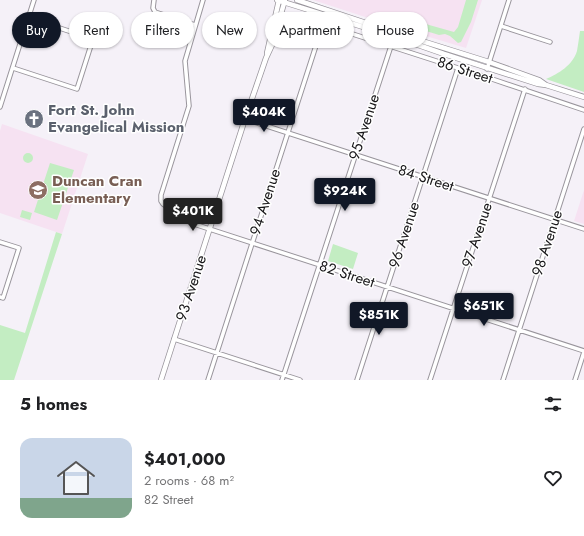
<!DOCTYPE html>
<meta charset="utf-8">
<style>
body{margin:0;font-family:Jost,sans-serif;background:#f2f2f2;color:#202124;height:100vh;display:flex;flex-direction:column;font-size:15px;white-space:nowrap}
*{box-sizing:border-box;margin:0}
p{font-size:13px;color:#757577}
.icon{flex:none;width:22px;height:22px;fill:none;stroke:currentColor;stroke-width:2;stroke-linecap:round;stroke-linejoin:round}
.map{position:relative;height:380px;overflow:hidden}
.side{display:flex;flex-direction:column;background:#fff;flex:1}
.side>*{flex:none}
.top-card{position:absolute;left:12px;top:12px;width:560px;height:36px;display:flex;gap:8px}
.price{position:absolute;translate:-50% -34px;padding:0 9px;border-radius:4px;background:#111827;color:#fff;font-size:13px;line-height:26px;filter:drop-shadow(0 1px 2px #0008)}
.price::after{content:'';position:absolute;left:50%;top:24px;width:12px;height:9px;margin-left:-6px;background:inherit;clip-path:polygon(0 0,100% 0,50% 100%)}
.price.current{background:#222;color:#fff}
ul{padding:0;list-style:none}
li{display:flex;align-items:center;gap:12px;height:100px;padding:0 20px}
li span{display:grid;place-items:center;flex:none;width:112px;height:80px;border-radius:12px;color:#555}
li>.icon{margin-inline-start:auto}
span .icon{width:48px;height:48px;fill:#fffc;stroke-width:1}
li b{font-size:17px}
h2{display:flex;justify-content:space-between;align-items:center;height:48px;padding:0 20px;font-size:17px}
.tag{padding:0 14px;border-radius:18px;background:#fff;box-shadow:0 1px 3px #0004;font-size:14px;line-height:36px}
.tag.current{background:#111827;color:#fff}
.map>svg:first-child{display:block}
.education{fill:#f6e2f2}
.green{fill:#c3edc2}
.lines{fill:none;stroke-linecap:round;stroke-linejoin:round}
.minor-casing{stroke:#99959c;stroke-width:5.5}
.secondary-casing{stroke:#99959c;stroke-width:6}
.minor{stroke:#fff;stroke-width:3.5}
.secondary{stroke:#fff;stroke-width:4.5}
.labels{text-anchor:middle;stroke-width:3;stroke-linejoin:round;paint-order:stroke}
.street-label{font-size:15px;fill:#181719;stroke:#fff}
.worship-label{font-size:15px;font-weight:bold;fill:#5b616d;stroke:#fff;text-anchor:start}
.education-label{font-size:15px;font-weight:bold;fill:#785e54;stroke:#fff;text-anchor:start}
</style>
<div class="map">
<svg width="584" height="380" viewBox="0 0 584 380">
<rect width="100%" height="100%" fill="#f5f1f8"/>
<path class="education" d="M313,0H482L466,48L399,28Z
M2,124L88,154L62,234L0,213V131Z
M584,190V224L574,221Z"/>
<path class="green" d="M466,0H478L471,22L461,42L458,43L450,36L445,34L439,35L410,26L411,22L415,21L454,32L458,27Z
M580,31H584V92L546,79C558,74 573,65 577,51C578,45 579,38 580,31Z
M23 158a5 5 0 1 1 10 0a5 5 0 1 1-10 0Z
M50,163L74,170L57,220L34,212Z
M22,210L32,213L30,220L20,217Z
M56,232L62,234L14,380H0V325L25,333Z
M333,244L358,253L353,269L328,261Z"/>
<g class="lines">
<defs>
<path id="minor" d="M154,0L153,8L155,12L195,25
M203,0L185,61L189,106L161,195V201L163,204L191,223L584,351
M300,17L492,79L584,110
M501,26L550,42
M13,68L77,89L93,39L29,18
M487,69L509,0
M0,107L34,0
M245,119L584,229
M0,242L19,248L3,298L0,297
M174,339L300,380
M208,380L323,24
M282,380L391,46L395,36
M357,380L458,68
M430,380L525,89
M503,380L584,129
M575,380L584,352"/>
<path id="secondary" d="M277,0L395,37L444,54L538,84L546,85L584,97
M297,0L390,31L489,62L539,80L546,85
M267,53L279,0
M161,380L245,119L266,58L272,45L285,0"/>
</defs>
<use href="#minor" class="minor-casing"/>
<use href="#secondary" class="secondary-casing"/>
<use href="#minor" class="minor"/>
<use href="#secondary" class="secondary"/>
</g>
<defs>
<symbol id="church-disc" viewBox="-11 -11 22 22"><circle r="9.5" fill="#6b7280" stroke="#fff"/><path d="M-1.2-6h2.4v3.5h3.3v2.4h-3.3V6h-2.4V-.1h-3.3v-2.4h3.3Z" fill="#fff"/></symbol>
<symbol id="school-disc" viewBox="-11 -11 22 22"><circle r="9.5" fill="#8d6e63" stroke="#fff"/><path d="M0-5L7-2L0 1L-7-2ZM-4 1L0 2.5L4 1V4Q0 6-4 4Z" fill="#fff"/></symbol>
</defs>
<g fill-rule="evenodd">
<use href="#church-disc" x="23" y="108" width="22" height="22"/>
<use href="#school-disc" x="27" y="179" width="22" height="22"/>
</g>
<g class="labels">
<g class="street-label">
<text transform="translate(465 70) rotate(18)" y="5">86 Street</text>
<text transform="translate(364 127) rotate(-72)" y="5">95 Avenue</text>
<text transform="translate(426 178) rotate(18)" y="5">84 Street</text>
<text transform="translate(265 202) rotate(-72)" y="5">94 Avenue</text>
<text transform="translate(404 235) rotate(-72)" y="5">96 Avenue</text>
<text transform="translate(477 235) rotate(-72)" y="5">97 Avenue</text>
<text transform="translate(547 243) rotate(-72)" y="5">98 Avenue</text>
<text transform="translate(347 274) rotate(18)" y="5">82 Street</text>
<text transform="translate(191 288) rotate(-72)" y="5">93 Avenue</text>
</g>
<g class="worship-label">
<text x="48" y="115">Fort St. John<tspan x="48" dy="17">Evangelical Mission</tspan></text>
</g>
<g class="education-label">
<text x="52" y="186">Duncan Cran<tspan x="52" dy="17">Elementary</tspan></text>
</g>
</g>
</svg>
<b class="price" style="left:264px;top:133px">$404K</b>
<b class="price" style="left:345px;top:212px">$924K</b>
<b class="price current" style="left:193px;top:232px">$401K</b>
<b class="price" style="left:484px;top:327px">$651K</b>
<b class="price" style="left:379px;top:336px">$851K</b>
<div class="top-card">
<a class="tag current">Buy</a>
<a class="tag">Rent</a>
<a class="tag">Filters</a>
<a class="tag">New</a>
<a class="tag">Apartment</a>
<a class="tag">House</a>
</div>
</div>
<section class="side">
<h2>5 homes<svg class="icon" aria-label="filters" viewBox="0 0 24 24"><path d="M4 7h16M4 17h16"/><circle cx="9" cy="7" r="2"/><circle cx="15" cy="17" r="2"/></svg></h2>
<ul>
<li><span style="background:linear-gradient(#c9d6e8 75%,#7fa58c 0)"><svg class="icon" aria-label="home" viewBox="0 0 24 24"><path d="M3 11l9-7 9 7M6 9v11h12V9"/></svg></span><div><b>$401,000</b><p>2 rooms · 68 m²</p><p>82 Street</p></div><svg class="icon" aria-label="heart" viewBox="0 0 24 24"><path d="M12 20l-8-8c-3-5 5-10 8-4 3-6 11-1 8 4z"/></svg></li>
</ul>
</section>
